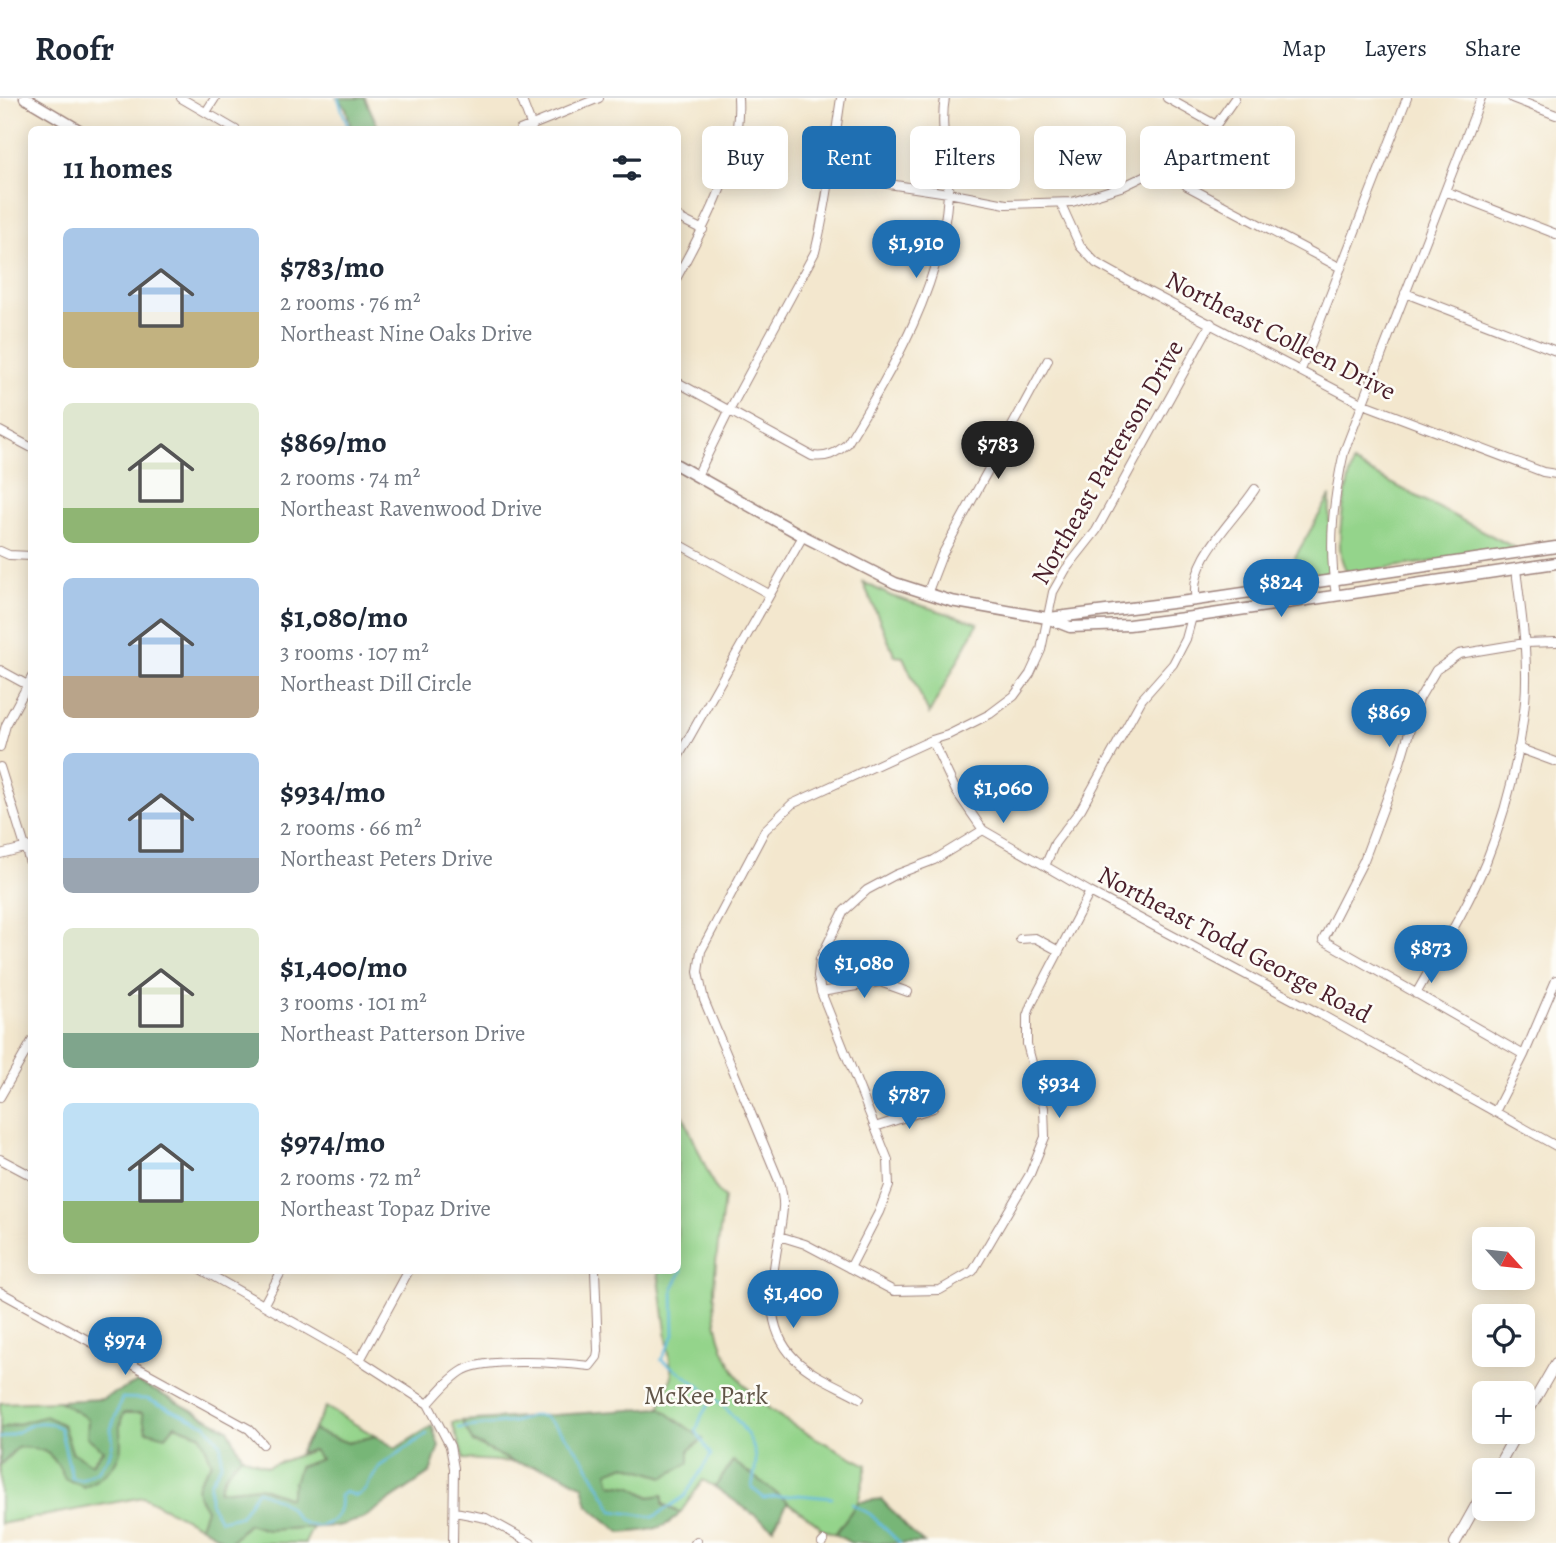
<!DOCTYPE html>
<meta charset="utf-8">
<style>
body{margin:0;font-family:Alegreya,serif;background:#f6f6f7;color:#1f2937;height:100vh;display:flex;flex-direction:column;font-size:26px;white-space:nowrap}
*{box-sizing:border-box;margin:0}
p{font-size:23px;color:#747a83}
.icon{flex:none;width:38px;height:38px;fill:none;stroke:currentColor;stroke-width:2;stroke-linecap:round;stroke-linejoin:round}
.map{position:relative;flex:1;overflow:hidden}
.details{position:absolute;left:28px;top:28px;width:653px;height:1148px;display:flex;flex-direction:column;background:#fff;border-radius:10px;box-shadow:0 4px 18px #0003}
.details>*{flex:none}
.top-card{position:absolute;left:702px;top:28px;width:665px;height:63px;display:flex;gap:14px}
.needle{width:46px;rotate:117deg}
.controls{position:absolute;left:1472px;top:1129px;display:grid;gap:14px}
.controls a{display:grid;place-items:center;width:63px;height:63px;border-radius:10px;background:#fff;box-shadow:0 4px 18px #0003;font-size:35px}
.price{position:absolute;translate:-50% -60px;padding:0 16px;border-radius:24px;background:#1f6fb2;color:#fff;font-size:23px;line-height:46px;filter:drop-shadow(0 2px 4px #0008)}
.price::after{content:'';position:absolute;left:50%;top:42px;width:21px;height:16px;margin-left:-10px;background:inherit;clip-path:polygon(0 0,100% 0,50% 100%)}
.price.current{background:#222;color:#fff}
ul{padding:0;list-style:none}
li{display:flex;align-items:center;gap:21px;height:175px;padding:0 35px}
li span{display:grid;place-items:center;flex:none;width:196px;height:140px;border-radius:10px;color:#555}
li>.icon{margin-inline-start:auto}
span .icon{width:84px;height:84px;fill:#fffc;stroke-width:1}
li b{font-size:30px}
h2{display:flex;justify-content:space-between;align-items:center;height:84px;padding:0 35px;font-size:30px}
.pill{padding:0 24px;border-radius:10px;background:#fff;box-shadow:0 4px 18px #0003;font-size:24px;line-height:63px}
.pill.current{background:#1f6fb2;color:#fff}
header{display:flex;align-items:center;gap:42px;box-sizing:border-box;height:98px;padding:0 35px;background:#fff;border-bottom:2px solid #e0e1e3}
header strong{font-size:33px}
nav{display:flex;gap:38px;margin-inline-start:auto;font-size:24px}
.map>svg:first-child{display:block}
.green{fill:#94d48b;stroke:#6f7a5b;stroke-width:2}
.forest{fill:#77b677;stroke:#606a51;stroke-width:2}
.lines{fill:none;stroke-linecap:round;stroke-linejoin:round}
.stream{stroke:#61bade;stroke-width:2.5}
.minor-casing{stroke:#9e837c;stroke-width:10}
.tertiary-casing{stroke:#9e837c;stroke-width:12}
.secondary-casing{stroke:#9e837c;stroke-width:13}
.minor{stroke:#fff;stroke-width:8}
.tertiary{stroke:#fff;stroke-width:10}
.secondary{stroke:#fff;stroke-width:10}
.labels{text-anchor:middle;stroke-width:5;stroke-linejoin:round;paint-order:stroke}
.street-label{font-size:26px;fill:#4a1f2b;stroke:#fdfcf7}
.park-label{font-size:26px;fill:#605548;stroke:#fdfcf7}
</style>
<header>
<strong>Roofr</strong>
<nav><a>Map</a><a>Layers</a><a>Share</a></nav>
</header>
<div class="map">
<svg width="1556" height="1445" viewBox="0 0 1556 1445">
<rect width="100%" height="100%" fill="#fdfcf7"/>
<filter id="ink" filterUnits="userSpaceOnUse"><feTurbulence type="fractalNoise" baseFrequency=".0143" numOctaves="2"/><feDisplacementMap in="SourceGraphic" scale="14" xChannelSelector="R" yChannelSelector="G"/><feConvolveMatrix kernelMatrix="1 2 1 2 8 2 1 2 1" color-interpolation-filters="sRGB"/></filter>
<filter id="wash" filterUnits="userSpaceOnUse"><feTurbulence type="fractalNoise" baseFrequency=".00686" numOctaves="4" result="noise"/><feDisplacementMap in="SourceGraphic" scale="28" xChannelSelector="R" yChannelSelector="G"/><feGaussianBlur stdDeviation="1.57" result="paint"/><feColorMatrix in="noise" values="0 0 0 0 0 0 0 0 0 0 0 0 0 0 0 0 0 1.4 0 .05"/><feComposite in="paint" operator="in"/></filter>
<g filter="url(#wash)">
<rect width="100%" height="100%" fill="#f3e7ce"/>
<path class="green" d="M1353,365L1519,452L1349,475C1329,457 1347,388 1353,365Z
M1330,398L1328,475L1322,480L1279,487Z
M863,484L891,498L978,525L929,616L903,559L895,558Z
M677,1004L714,1088L724,1100C721,1131 714,1164 714,1196C714,1298 790,1326 867,1367L858,1404L835,1436L820,1430L819,1427L733,1364L715,1389L703,1382L680,1415L632,1389L611,1386L607,1374L625,1367L664,1379L689,1352L703,1342L660,1310L672,1278L658,1173L677,1172Z
M59,1303L89,1321L103,1351L91,1366L72,1354L63,1327L15,1326L0,1331V1305Z
M326,1309L375,1338L348,1345L313,1332Z
M124,1314L142,1315L201,1337L212,1366L198,1398L206,1411L200,1428L143,1399L0,1426V1367L18,1349C46,1349 54,1355 65,1381L120,1354L118,1325Z
M462,1323L473,1344L513,1364L464,1361L452,1324Z
M313,1352L321,1361L290,1400L259,1389L218,1393L231,1367L242,1358L267,1369Z
M248,1426L268,1432L313,1429L305,1445H229Z"/>
<path class="forest" d="M337,0H365L379,31H351L346,10Z
M138,1284L228,1331L242,1358C231,1368 222,1378 219,1393L259,1389L289,1400L299,1369L321,1361L313,1352L299,1355L313,1332L348,1345L375,1338L396,1350L432,1328L439,1348L430,1375L362,1421L338,1428L267,1432L248,1426L229,1445L200,1428L206,1411C191,1389 197,1384 212,1365L201,1337L175,1327L166,1338L146,1333L142,1315H124C115,1333 124,1339 120,1354C115,1372 99,1381 84,1389L65,1381C54,1356 46,1349 18,1349L0,1367V1331L46,1318L63,1327L72,1354L92,1366L103,1352L87,1339L88,1321L59,1303L102,1301Z
M660,1310L703,1341L689,1352V1365L664,1379L625,1367L608,1374L611,1386L632,1389L649,1399L663,1397V1407L680,1415C667,1433 640,1433 621,1435L588,1408L583,1388L553,1372L513,1364L473,1344L462,1323Z
M733,1363L788,1404L773,1430L715,1389Z
M881,1401L911,1434L924,1445H851L835,1436L858,1404Z"/>
<g class="lines">
<path class="stream" d="M338,0L349,32
M677,1156L682,1173L673,1189L674,1237L661,1262C692,1281 754,1323 756,1362C756,1371 753,1381 752,1390L764,1400L799,1397L832,1400
M459,1330L514,1324L531,1318H543C577,1343 594,1377 613,1413L654,1419L685,1398L711,1357L696,1333L702,1317L713,1299
M0,1340C25,1336 32,1315 60,1330L72,1380L81,1382L98,1373L109,1358L113,1344L111,1331L122,1300L147,1301L206,1327L221,1346V1367L210,1385V1404L220,1422L240,1418L257,1393C268,1397 282,1402 290,1411C294,1415 296,1421 301,1423C321,1436 344,1422 340,1398L345,1394L356,1398L363,1394L380,1368L427,1336
M852,1406L870,1416L900,1445"/>
</g>
</g>
<g filter="url(#ink)">
<g class="lines">
<defs>
<path id="minor" d="M181,0L236,32
M521,0L532,29
M1167,0L1216,27
M1512,0L1556,17
M206,14L215,0
M520,32L599,0
M1167,67L1187,88L1341,170
M829,77L948,95L1006,106L1072,104L1124,88L1167,67L1216,27L1235,0
M1445,93L1556,136
M1061,106L1080,148L1096,165L1143,191L1361,305L1543,374L1556,376
M677,119L703,132
M677,179C705,128 742,60 738,0
M1405,195L1556,253
M1301,272L1407,0
M677,284L812,358C827,360 835,356 847,346C894,269 942,188 948,96C950,64 939,32 945,0
M0,333L32,350
M697,378L729,313L815,154C828,103 833,51 841,0
M677,445L769,496
M0,453L9,457L32,458
M927,496L942,457L1048,262
M1336,497C1328,448 1333,402 1344,354L1481,0
M1196,502C1187,463 1235,422 1255,391
M0,572L31,589
M932,642L956,693L983,732L1090,794L1320,916L1556,1048
M0,649L6,627L32,579
M1518,650L1556,664
M677,661L803,438
M0,669L32,771
M0,756L32,748
M1045,768L1055,745L1081,711L1142,601L1173,566L1186,541L1192,519
M1020,841L1035,840L1059,853
M821,894L880,884L908,894
M1416,896C1440,853 1467,810 1486,764C1506,714 1520,657 1525,604C1529,560 1521,514 1516,471
M1524,957L1323,842L1364,762L1399,668L1419,601L1436,572L1459,556L1525,545L1556,544
M1041,995L1078,987
M0,999L32,943
M1495,1014L1524,957L1556,882
M875,1029L933,1010
M0,1061L32,1078
M779,1138L805,1146L894,1193L940,1192L973,1173L1030,1076L1045,1039L1044,1010L1027,946V918L1031,907L1090,794
M850,1170L879,1114L889,1088L888,1062L821,894L818,878L820,861L844,813L867,792L895,777L934,762L983,732
M202,1172L360,1262L428,1306L450,1348L454,1370L453,1445
M0,1194L249,1331L263,1346
M264,1206L282,1172
M360,1262L409,1172
M860,1300C839,1288 812,1278 795,1261C754,1221 779,1158 783,1110C784,1101 781,1091 779,1083L704,902L698,874L701,853L765,732L792,706L932,642L948,637L990,616L1014,598L1030,576L1041,552L1053,494L1066,471L1096,433L1211,225
M428,1306C439,1294 450,1280 464,1272C489,1259 561,1265 590,1268L597,1259L598,1253L595,1172
M455,1414L486,1420L531,1445
M695,1445L697,1443
M822,1445L824,1443"/>
<path id="tertiary" d="M1522,1324L1556,1265
M1496,1372L1517,1334
M1455,1445L1484,1393"/>
<path id="secondary" d="M25,0L79,32
M677,367L803,438L895,485L951,503L1047,520L1070,529L1129,527L1192,519L1556,465
M1049,520L1196,502L1556,449"/>
</defs>
<use href="#minor" class="minor-casing"/>
<use href="#tertiary" class="tertiary-casing"/>
<use href="#secondary" class="secondary-casing"/>
<use href="#minor" class="minor"/>
<use href="#tertiary" class="tertiary"/>
<use href="#secondary" class="secondary"/>
</g>
</g>
<g class="labels">
<g class="street-label">
<text transform="translate(1281 237) rotate(27)" y="9">Northeast Colleen Drive</text>
<text transform="translate(1107 364) rotate(-60)" y="9">Northeast Patterson Drive</text>
<text transform="translate(1235 846) rotate(28)" y="9">Northeast Todd George Road</text>
</g>
<g class="park-label">
<text x="706" y="1306">McKee Park</text>
</g>
</g>
</svg>
<div class="controls">
<a><svg class="needle" viewBox="-14 -14 28 28"><path d="M0-13l5 13h-10z" fill="#e53935"/><path d="M0 13l5-13h-10z" fill="#747a83"/></svg></a>
<a><svg class="icon" aria-label="locate" viewBox="0 0 24 24"><circle cx="12" cy="12" r="6"/><path d="M12 2v4M12 18v4M2 12h4M18 12h4"/></svg></a>
<a>+</a>
<a>−</a>
</div>
<b class="price" style="left:916px;top:182px">$1,910</b>
<b class="price current" style="left:998px;top:383px">$783</b>
<b class="price" style="left:1281px;top:521px">$824</b>
<b class="price" style="left:1389px;top:651px">$869</b>
<b class="price" style="left:1003px;top:727px">$1,060</b>
<b class="price" style="left:1431px;top:887px">$873</b>
<b class="price" style="left:864px;top:902px">$1,080</b>
<b class="price" style="left:1059px;top:1022px">$934</b>
<b class="price" style="left:909px;top:1033px">$787</b>
<b class="price" style="left:793px;top:1232px">$1,400</b>
<b class="price" style="left:125px;top:1279px">$974</b>
<div class="top-card">
<a class="pill">Buy</a>
<a class="pill current">Rent</a>
<a class="pill">Filters</a>
<a class="pill">New</a>
<a class="pill">Apartment</a>
</div>
<section class="details">
<h2>11 homes<svg class="icon" aria-label="filters" viewBox="0 0 24 24"><path d="M4 7h16M4 17h16"/><circle cx="9" cy="7" r="2"/><circle cx="15" cy="17" r="2"/></svg></h2>
<ul>
<li><span style="background:linear-gradient(#a9c7e8 60%,#c2b280 0)"><svg class="icon" aria-label="home" viewBox="0 0 24 24"><path d="M3 11l9-7 9 7M6 9v11h12V9"/></svg></span><div><b>$783/mo</b><p>2 rooms · 76 m²</p><p>Northeast Nine Oaks Drive</p></div></li>
<li><span style="background:linear-gradient(#dfe7d0 75%,#8fb573 0)"><svg class="icon" aria-label="home" viewBox="0 0 24 24"><path d="M3 11l9-7 9 7M6 9v11h12V9"/></svg></span><div><b>$869/mo</b><p>2 rooms · 74 m²</p><p>Northeast Ravenwood Drive</p></div></li>
<li><span style="background:linear-gradient(#a9c7e8 70%,#b9a48a 0)"><svg class="icon" aria-label="home" viewBox="0 0 24 24"><path d="M3 11l9-7 9 7M6 9v11h12V9"/></svg></span><div><b>$1,080/mo</b><p>3 rooms · 107 m²</p><p>Northeast Dill Circle</p></div></li>
<li><span style="background:linear-gradient(#a9c7e8 75%,#9aa5b1 0)"><svg class="icon" aria-label="home" viewBox="0 0 24 24"><path d="M3 11l9-7 9 7M6 9v11h12V9"/></svg></span><div><b>$934/mo</b><p>2 rooms · 66 m²</p><p>Northeast Peters Drive</p></div></li>
<li><span style="background:linear-gradient(#dfe7d0 75%,#7fa58c 0)"><svg class="icon" aria-label="home" viewBox="0 0 24 24"><path d="M3 11l9-7 9 7M6 9v11h12V9"/></svg></span><div><b>$1,400/mo</b><p>3 rooms · 101 m²</p><p>Northeast Patterson Drive</p></div></li>
<li><span style="background:linear-gradient(#bfe0f5 70%,#8fb573 0)"><svg class="icon" aria-label="home" viewBox="0 0 24 24"><path d="M3 11l9-7 9 7M6 9v11h12V9"/></svg></span><div><b>$974/mo</b><p>2 rooms · 72 m²</p><p>Northeast Topaz Drive</p></div></li>
</ul>
</section>
</div>
